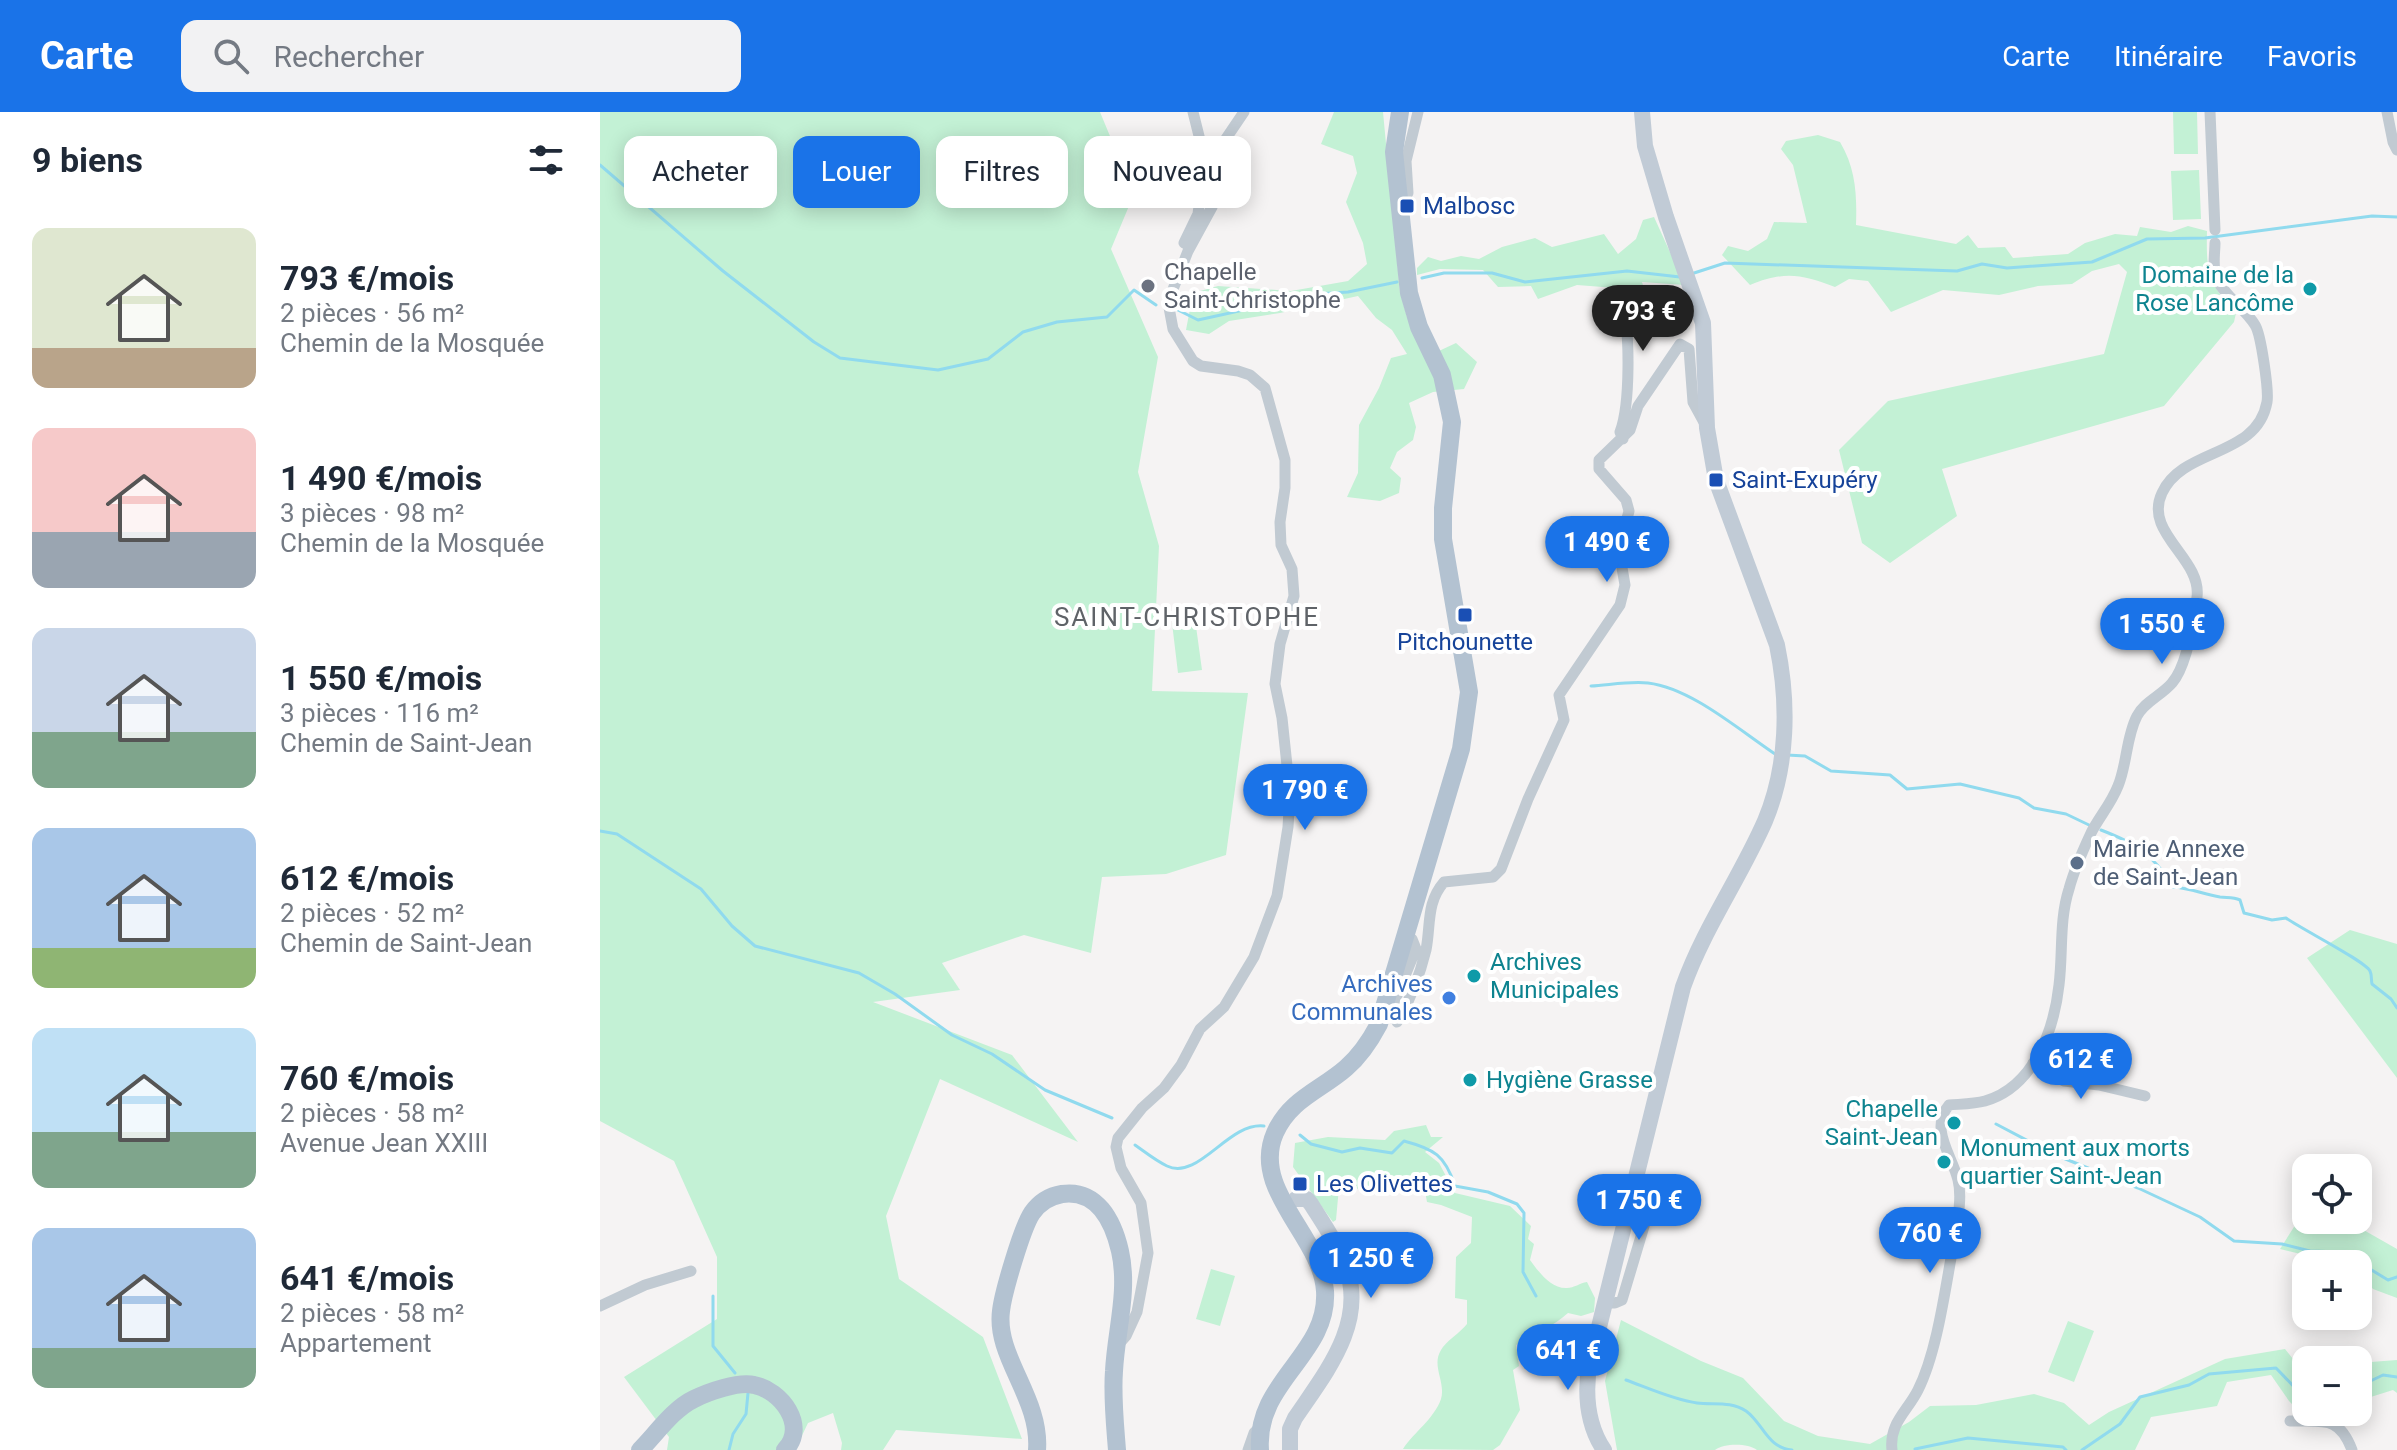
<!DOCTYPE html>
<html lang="fr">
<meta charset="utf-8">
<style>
body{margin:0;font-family:Roboto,sans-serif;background:#f2f2f3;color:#1f2937;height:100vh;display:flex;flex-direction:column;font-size:30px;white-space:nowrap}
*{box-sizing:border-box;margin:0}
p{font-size:26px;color:#747a83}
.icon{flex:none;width:44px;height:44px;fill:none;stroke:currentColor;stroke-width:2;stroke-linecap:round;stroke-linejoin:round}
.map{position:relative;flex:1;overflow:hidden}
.sheet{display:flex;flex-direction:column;background:#fff;width:600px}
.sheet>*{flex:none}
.banner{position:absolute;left:24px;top:24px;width:760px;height:72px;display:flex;gap:16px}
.controls{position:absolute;left:1692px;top:1042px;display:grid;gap:16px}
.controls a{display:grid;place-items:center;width:80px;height:80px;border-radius:16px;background:#fff;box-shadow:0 4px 20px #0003;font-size:40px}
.price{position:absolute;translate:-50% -68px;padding:0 18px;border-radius:28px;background:#1a73e8;color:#fff;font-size:26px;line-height:52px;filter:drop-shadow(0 2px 4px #0008)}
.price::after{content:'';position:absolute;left:50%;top:48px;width:24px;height:18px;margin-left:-12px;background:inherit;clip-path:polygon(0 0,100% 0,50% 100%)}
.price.active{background:#222;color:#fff}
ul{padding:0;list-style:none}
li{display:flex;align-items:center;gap:24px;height:200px;padding:0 32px}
li span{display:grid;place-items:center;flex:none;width:224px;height:160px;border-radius:16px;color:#555}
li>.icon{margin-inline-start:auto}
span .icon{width:96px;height:96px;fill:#fffc;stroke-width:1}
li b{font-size:34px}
h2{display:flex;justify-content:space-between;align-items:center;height:96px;padding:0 32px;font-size:34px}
.pill{padding:0 28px;border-radius:16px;background:#fff;box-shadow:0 4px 20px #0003;font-size:28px;line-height:72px}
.pill.active{background:#1a73e8;color:#fff}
header{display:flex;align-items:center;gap:48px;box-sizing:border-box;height:112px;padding:0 40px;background:#1a73e8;color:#fff}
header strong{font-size:38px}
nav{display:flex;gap:44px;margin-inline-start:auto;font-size:28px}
.search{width:560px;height:72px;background:#f2f2f3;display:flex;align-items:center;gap:20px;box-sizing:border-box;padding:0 28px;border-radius:16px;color:#747a83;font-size:30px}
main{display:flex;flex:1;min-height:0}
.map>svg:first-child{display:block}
.green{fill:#c3f1d5}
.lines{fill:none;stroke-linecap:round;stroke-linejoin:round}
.stream{stroke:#90daee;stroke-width:3}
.street{stroke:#c1cad2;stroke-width:11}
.secondary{stroke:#c1cbd6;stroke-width:16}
.primary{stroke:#b3c2d1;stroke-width:18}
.transit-dot{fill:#1a4fb4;stroke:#fff;stroke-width:3}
.worship-dot{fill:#6b7280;stroke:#fff;stroke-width:3}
.culture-dot{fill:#0f9aa8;stroke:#fff;stroke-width:3}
.service-dot{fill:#5c6f8a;stroke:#fff;stroke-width:3}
.shop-dot{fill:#3f7fe0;stroke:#fff;stroke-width:3}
.labels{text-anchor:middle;stroke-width:8;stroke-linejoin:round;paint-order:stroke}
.transit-label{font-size:24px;fill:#164399;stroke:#fff;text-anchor:start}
.worship-label{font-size:24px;fill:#5b616d;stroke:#fff;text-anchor:start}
.culture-label{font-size:24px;fill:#0d838f;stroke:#fff;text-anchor:start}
.service-label{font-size:24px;fill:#4e5e75;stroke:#fff;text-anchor:start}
.shop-label{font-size:24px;fill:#366cbe;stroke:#fff;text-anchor:end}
.neighbourhood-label{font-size:26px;letter-spacing:2px;fill:#5f6368;stroke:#fff}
</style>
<header>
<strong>Carte</strong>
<div class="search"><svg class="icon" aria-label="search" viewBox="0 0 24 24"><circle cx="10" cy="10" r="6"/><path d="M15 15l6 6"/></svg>Rechercher</div>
<nav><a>Carte</a><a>Itinéraire</a><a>Favoris</a></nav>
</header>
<main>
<section class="sheet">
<h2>9 biens<svg class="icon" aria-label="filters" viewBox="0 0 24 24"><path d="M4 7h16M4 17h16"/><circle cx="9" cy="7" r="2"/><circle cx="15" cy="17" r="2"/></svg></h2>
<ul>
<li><span style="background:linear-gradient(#dfe7d0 75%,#b9a48a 0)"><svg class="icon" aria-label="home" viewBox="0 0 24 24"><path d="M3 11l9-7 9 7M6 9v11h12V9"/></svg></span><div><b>793 €/mois</b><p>2 pièces · 56 m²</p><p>Chemin de la Mosquée</p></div></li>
<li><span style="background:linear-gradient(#f6c9c9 65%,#9aa5b1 0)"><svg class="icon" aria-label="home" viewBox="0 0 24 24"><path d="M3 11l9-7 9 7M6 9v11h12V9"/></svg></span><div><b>1 490 €/mois</b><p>3 pièces · 98 m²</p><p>Chemin de la Mosquée</p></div></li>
<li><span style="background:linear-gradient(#c9d6e8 65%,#7fa58c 0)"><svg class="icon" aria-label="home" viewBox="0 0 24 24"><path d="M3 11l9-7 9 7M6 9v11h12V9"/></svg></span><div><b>1 550 €/mois</b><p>3 pièces · 116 m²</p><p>Chemin de Saint-Jean</p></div></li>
<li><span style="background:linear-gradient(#a9c7e8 75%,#8fb573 0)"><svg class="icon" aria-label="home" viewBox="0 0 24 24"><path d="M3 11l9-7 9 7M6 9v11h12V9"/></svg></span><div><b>612 €/mois</b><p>2 pièces · 52 m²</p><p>Chemin de Saint-Jean</p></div></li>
<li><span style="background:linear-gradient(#bfe0f5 65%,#7fa58c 0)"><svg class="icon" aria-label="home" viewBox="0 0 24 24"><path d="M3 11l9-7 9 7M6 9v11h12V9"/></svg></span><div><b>760 €/mois</b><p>2 pièces · 58 m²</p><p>Avenue Jean XXIII</p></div></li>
<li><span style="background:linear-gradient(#a9c7e8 75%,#7fa58c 0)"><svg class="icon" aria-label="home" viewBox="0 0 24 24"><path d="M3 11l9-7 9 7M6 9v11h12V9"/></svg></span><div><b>641 €/mois</b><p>2 pièces · 58 m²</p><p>Appartement</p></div></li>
</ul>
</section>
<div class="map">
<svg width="1797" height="1338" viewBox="0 0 1797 1338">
<rect width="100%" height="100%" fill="#f5f3f3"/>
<path class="green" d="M0,0H500L534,82L511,137L558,245L538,360L559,434L552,579L648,581L626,743L566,762L502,765L491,841L424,823L342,851L360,878L273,890L412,943L478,1030L340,967L286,1104L299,1167L383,1225L422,1327L296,1318L283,1338H241L242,1331L233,1301L208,1311L195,1338H67L69,1325L24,1265L117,1207V1145L74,1049L0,1009Z
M734,0H783L800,180L807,205L826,245L856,231L877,250L864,277L833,280L809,291L816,315L813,328L797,340L790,356L801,366L799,381L780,389L747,385L758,361L759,313L779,276L791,246L807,242L792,218L776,206L758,184L680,201L629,209L609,222L586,218L593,181L618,174L691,179L748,169L767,152L763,131L746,90L757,61L753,44L721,32Z
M1573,0H1597L1598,42H1574Z
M1218,23L1240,30C1256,57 1257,83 1256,113L1356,132L1368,123L1378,136L1405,135L1413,146L1468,142L1485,131L1515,122L1537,124L1540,115L1571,120L1588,114L1607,119C1606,160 1608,171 1636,201L1634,210L1564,294L1342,357L1357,404L1290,451L1262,431L1239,338L1288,289L1504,242L1527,160L1519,152L1492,159L1472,172L1438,174L1399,183L1343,178L1291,200L1268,169L1249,167L1235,175C1201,162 1184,159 1150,173L1122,143L1128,134L1148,139L1167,127L1174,110L1207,111L1193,53L1181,37L1186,29Z
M1599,58L1601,107L1573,108L1571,59Z
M1054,105L1085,173L1042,170L1049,193L1046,203L1016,176L977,173L938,187L931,174L898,175L883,158L840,157L817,163V156L828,145L841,149L861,144L879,147L902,135L935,126L952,135L1004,122L1018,142L1036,127L1043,108Z
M595,507L602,558L578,561L572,511Z
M1750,818L1797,832V966L1707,846Z
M826,1013L831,1025H843L825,1040L839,1051L855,1081L910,1094L931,1114L928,1127L934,1132L930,1148C938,1159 951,1177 967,1176C974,1176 980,1171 987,1170L995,1186L994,1200L981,1204L968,1201C951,1216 935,1221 916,1233L919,1254L913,1258L920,1298L900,1333L893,1338L803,1337C814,1320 834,1307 841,1287C846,1270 831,1254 841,1238C845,1230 861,1220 867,1212V1188L855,1186L856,1145L871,1131L872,1105L841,1093L827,1090L825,1079L804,1066L785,1079L739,1075L736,1108L733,1110L693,1055L695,1031L728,1025L785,1028L794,1019Z
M1706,1096V1108H1746L1797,1137V1186L1773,1177L1758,1161V1152L1722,1147L1680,1137Z
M611,1157L635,1164L620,1214L596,1207Z
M1021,1208L1101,1249L1143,1266L1184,1309L1218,1324L1270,1332L1309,1310L1330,1294L1376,1293L1434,1282L1464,1291L1489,1313L1509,1300L1625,1247L1685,1237L1706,1263V1300H1725L1704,1304L1689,1289L1671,1263L1627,1270L1617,1294L1551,1305L1535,1338H1157C1148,1331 1124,1331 1115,1338H1017L1005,1269Z
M1468,1209L1494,1219L1474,1270L1448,1260Z
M1797,1248V1281L1793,1278L1758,1289V1251Z"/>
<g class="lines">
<path class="stream" d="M0,53L123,159L214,230L240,246L338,258L388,247L423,220L457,210L507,205L534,178L556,193
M1091,162L1125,151L1357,159L1382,152L1407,156L1492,150L1547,127L1605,126L1772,104L1797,105
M822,166L844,161H892L925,170L1027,159L1080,165
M574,196L598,208L716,182L748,180L797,170
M991,574C1009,573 1030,569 1048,571C1091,576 1139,618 1175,642
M1187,643L1205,644L1231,659L1290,663L1307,677L1360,672L1419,686L1434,696L1466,702L1489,713
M1501,718C1537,732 1552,741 1573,775C1590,776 1603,782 1620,785C1627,786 1633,785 1640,788L1644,801L1672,808L1686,806C1701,817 1765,849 1770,859C1772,863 1771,868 1772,872L1791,887L1797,896
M0,719L17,722L101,777L132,814L155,834L259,861L295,882L352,923L392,942L445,978L512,1006
M1396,1012L1453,1042L1538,1076L1600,1105L1634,1129L1682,1132L1710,1139L1742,1140L1788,1168L1797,1165
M700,1023L711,1032L742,1040L760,1036L792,1041L804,1029C834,1037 845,1043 855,1074L888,1080L917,1092L924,1101L923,1160L936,1184
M535,1033C545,1040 556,1049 567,1054C599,1069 628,1010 664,1014
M113,1184V1234L135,1261
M1026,1268C1048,1276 1074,1288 1097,1291C1114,1293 1131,1289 1146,1299C1163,1311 1167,1336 1192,1338
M1758,1275L1783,1263L1797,1265
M1315,1337L1368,1326L1463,1335L1466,1338
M129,1338L133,1322L146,1302L148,1281
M1482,1338L1520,1312L1540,1285L1589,1273L1609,1262L1676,1256L1699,1280L1706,1283"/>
<path class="street" d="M1610,0L1615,118
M1787,0L1793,30L1797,38
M799,90L808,81L806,49L818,0
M584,131L598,102L603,62L602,36L593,0
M1013,186L1021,190C1031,216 1030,294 1020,320L1023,327
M805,824L812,827L816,837L793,893L797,910C810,889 820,862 826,838C831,812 826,791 844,770L893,765L901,757L928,687L964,608L959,583L1020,493L1025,473L1021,450L1023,422L1029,399L1026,388L999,357V348L1030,318L1038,294L1080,232L1089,237L1093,290L1105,312
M1433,951L1464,969L1499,973L1545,984
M1004,1191H1015L1022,1188L1056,1074
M0,1194L45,1173L91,1159
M519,1232L526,1224L537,1200L548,1141L541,1091L521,1056L516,1035L518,1026L542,996L564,976L581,953L600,917L624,895L654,845L677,784L688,715L690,682L682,606L675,572L680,532L694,484L692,457L681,433L680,410L685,376V348L665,276L650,263L638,259L601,254L593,249L573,217L568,190L588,139L612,95L616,84L617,49L625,28L644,0
M1690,1309C1723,1310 1739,1303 1752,1338
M648,1338L654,1321L658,1317
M1292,1338C1289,1311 1307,1300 1318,1278C1337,1240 1345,1178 1353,1135C1356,1115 1363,1088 1358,1068C1352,1043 1329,1017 1349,993C1361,992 1374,992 1385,989C1434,975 1454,918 1459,873C1463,842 1459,808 1469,777C1473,762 1484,736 1491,721C1499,705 1511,692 1518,674C1527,653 1526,625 1537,604C1544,590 1562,583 1572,571C1587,554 1594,508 1597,485C1602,446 1543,421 1562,381C1583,335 1657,346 1667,290C1669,279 1661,222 1655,213C1645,196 1625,185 1617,167C1612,157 1615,141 1615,131"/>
<path class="secondary" d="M690,1338V1317L695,1306C726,1260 768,1210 745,1152C737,1131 723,1111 711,1092L707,1087H696
M1004,1338C980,1302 985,1254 999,1215L1083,875C1104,816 1140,766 1165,709C1188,654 1189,591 1177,533L1116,368L1107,316L1103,211L1066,105L1045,34L1042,0"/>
<path class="primary" d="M40,1338C56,1322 73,1297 94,1287C108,1280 139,1269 154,1273C181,1278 208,1314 185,1338
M437,1338C441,1286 395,1245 401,1199C403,1181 422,1116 432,1101C439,1091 450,1084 462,1082C497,1077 513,1109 520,1139C529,1179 516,1219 514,1259C512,1285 515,1312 517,1338
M660,1338C655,1269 729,1243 725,1179C722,1125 650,1078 675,1021C690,987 721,978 746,956C760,944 770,929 779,912L861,637L869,580L843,427V396L852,310L842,263L819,215L809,181L794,40L800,0"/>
</g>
<g class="transit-dot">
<rect x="799" y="86" width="16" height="16" rx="4"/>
<rect x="1108" y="360" width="16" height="16" rx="4"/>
<rect x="857" y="495" width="16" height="16" rx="4"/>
<rect x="692" y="1064" width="16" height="16" rx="4"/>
</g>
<circle class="worship-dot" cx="548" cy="174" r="8"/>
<g class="culture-dot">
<circle cx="1710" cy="177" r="8"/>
<circle cx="874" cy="864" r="8"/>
<circle cx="870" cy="968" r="8"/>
<circle cx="1354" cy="1011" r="8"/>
<circle cx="1344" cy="1050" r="8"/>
</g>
<circle class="service-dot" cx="1477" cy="751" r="8"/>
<circle class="shop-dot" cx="849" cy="886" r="8"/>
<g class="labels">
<g class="transit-label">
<text x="823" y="102">Malbosc</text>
<text x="1132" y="376">Saint-Exupéry</text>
<text x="865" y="538" text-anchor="middle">Pitchounette</text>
<text x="716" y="1080">Les Olivettes</text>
</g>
<g class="worship-label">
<text x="564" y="168">Chapelle<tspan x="564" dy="28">Saint-Christophe</tspan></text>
</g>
<g class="culture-label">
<text x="1694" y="171" text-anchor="end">Domaine de la<tspan x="1694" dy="28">Rose Lancôme</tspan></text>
<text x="890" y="858">Archives<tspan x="890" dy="28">Municipales</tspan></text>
<text x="886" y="976">Hygiène Grasse</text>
<text x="1338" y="1005" text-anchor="end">Chapelle<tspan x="1338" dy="28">Saint-Jean</tspan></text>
<text x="1360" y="1044">Monument aux morts<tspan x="1360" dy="28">quartier Saint-Jean</tspan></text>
</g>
<g class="service-label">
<text x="1493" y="745">Mairie Annexe<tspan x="1493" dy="28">de Saint-Jean</tspan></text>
</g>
<g class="shop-label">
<text x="833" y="880">Archives<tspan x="833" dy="28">Communales</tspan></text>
</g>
<g class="neighbourhood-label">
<text x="587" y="514">SAINT-CHRISTOPHE</text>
</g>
</g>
</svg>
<div class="controls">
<a><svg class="icon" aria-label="locate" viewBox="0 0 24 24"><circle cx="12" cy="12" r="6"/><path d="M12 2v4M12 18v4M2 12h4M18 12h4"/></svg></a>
<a>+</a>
<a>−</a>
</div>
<b class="price active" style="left:1043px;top:241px">793 €</b>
<b class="price" style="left:1007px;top:472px">1 490 €</b>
<b class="price" style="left:1562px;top:554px">1 550 €</b>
<b class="price" style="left:705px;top:720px">1 790 €</b>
<b class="price" style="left:1481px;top:989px">612 €</b>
<b class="price" style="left:1039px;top:1130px">1 750 €</b>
<b class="price" style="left:1330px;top:1163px">760 €</b>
<b class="price" style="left:771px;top:1188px">1 250 €</b>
<b class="price" style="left:968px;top:1280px">641 €</b>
<div class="banner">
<a class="pill">Acheter</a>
<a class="pill active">Louer</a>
<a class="pill">Filtres</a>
<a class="pill">Nouveau</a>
</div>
</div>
</main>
